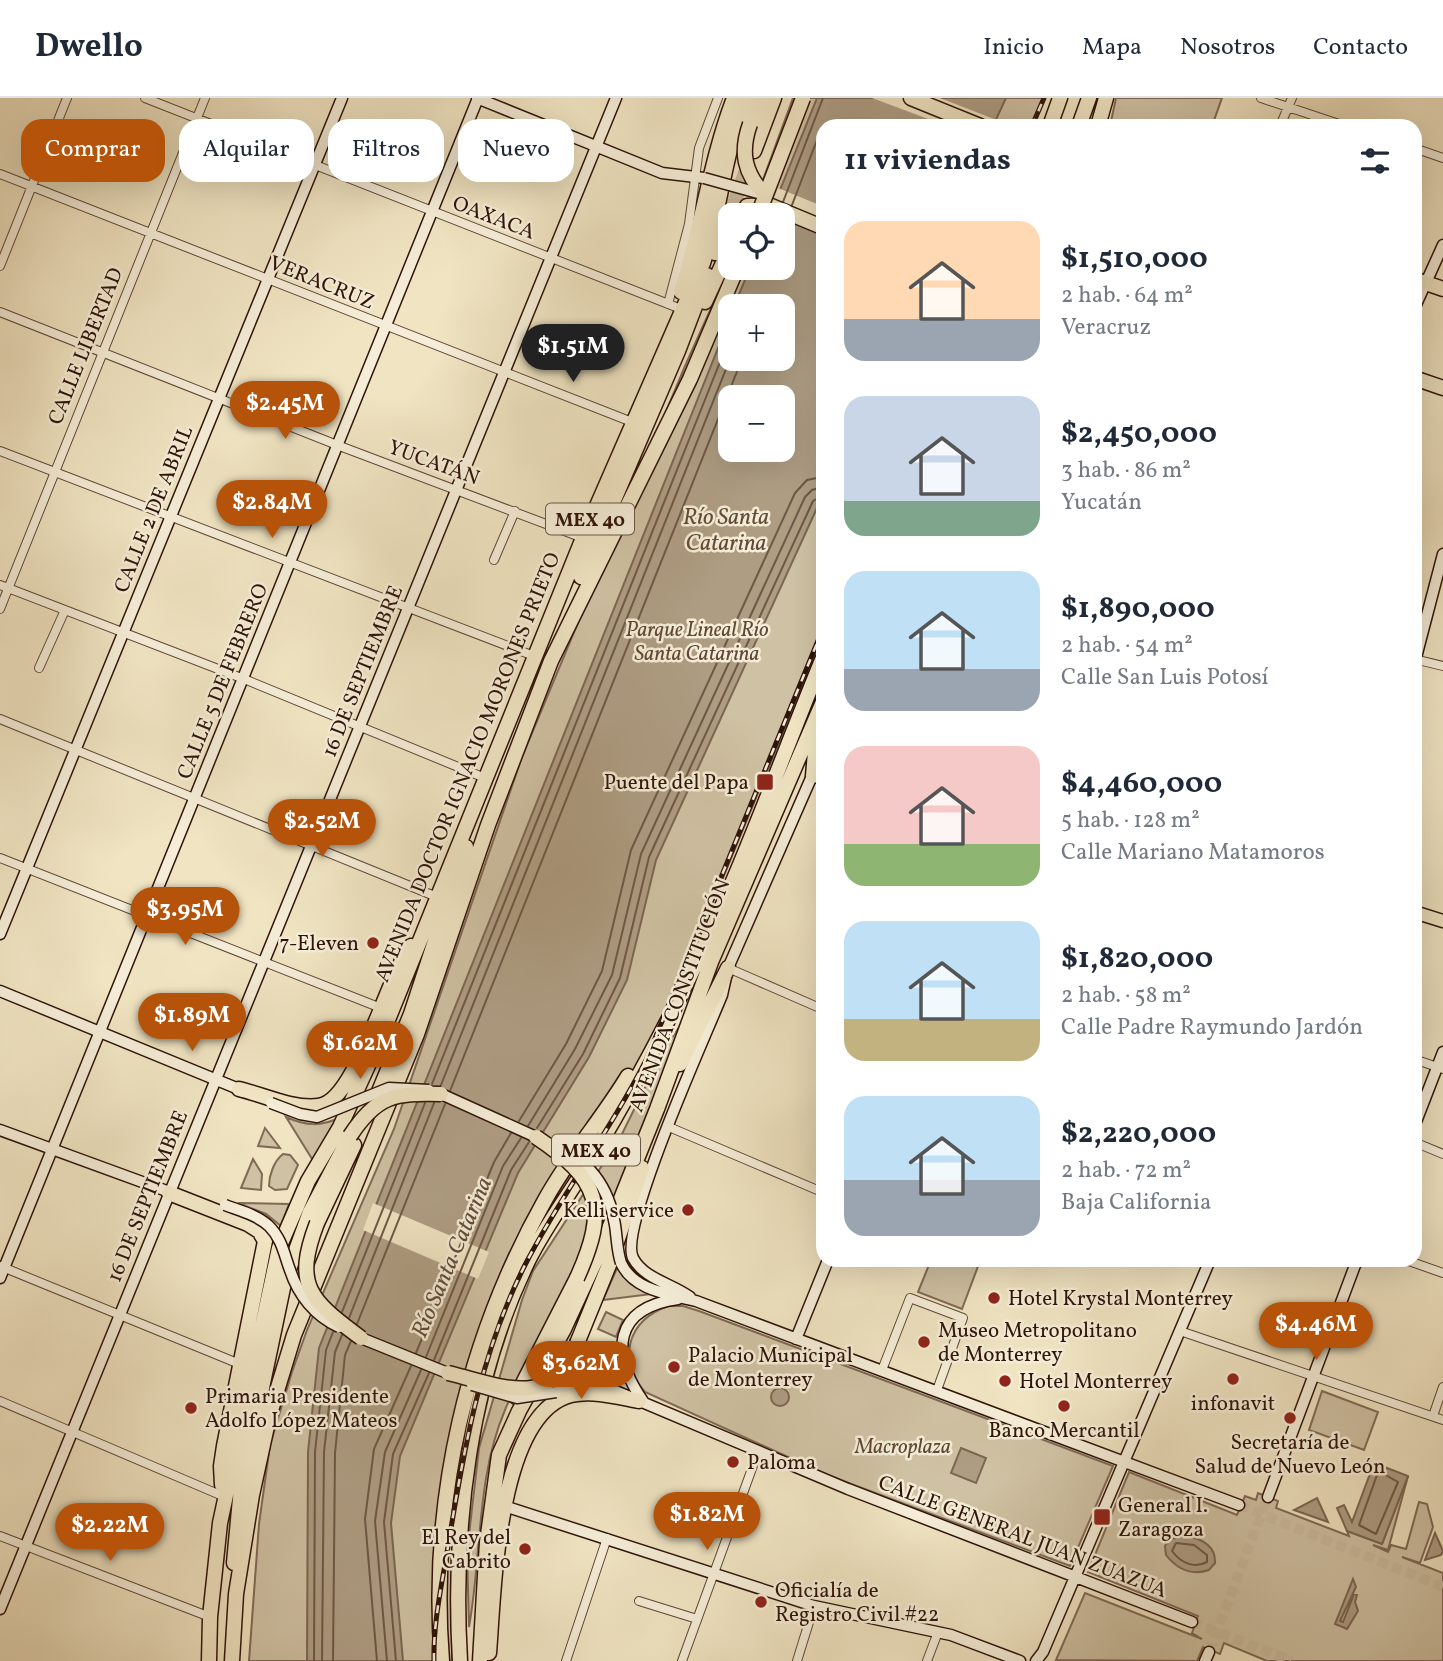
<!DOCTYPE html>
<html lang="es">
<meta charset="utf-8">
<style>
body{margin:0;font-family:Vollkorn,serif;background:#f6f6f7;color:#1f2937;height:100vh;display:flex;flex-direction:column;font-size:26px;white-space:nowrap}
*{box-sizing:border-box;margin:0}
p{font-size:23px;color:#747a83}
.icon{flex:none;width:38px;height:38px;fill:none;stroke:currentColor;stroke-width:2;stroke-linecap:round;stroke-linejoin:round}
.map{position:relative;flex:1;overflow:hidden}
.sheet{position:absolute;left:816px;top:21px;width:606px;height:1148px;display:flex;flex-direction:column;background:#fff;border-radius:21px;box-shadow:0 7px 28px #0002}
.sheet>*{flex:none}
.banner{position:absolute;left:21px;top:21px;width:665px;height:63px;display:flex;gap:14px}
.buttons{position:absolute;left:718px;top:105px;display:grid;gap:14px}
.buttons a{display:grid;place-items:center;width:77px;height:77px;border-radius:14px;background:#fff;box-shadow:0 7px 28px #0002;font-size:35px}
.price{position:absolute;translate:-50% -60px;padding:0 16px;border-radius:24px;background:#b45309;color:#fff;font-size:23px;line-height:46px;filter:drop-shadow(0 2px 4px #0008)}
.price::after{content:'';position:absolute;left:50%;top:42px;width:21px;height:16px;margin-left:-10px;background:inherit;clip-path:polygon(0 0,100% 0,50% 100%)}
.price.active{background:#222;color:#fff}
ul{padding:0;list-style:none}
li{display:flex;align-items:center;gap:21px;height:175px;padding:0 28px}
li span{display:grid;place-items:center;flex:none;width:196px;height:140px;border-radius:21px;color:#555}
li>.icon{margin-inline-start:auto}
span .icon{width:84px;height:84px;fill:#fffc;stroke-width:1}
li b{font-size:30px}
h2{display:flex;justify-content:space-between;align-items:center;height:84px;padding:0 28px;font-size:30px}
.tag{padding:0 24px;border-radius:21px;background:#fff;box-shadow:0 7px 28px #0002;font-size:24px;line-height:63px}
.tag.active{background:#b45309;color:#fff}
header{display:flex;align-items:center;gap:42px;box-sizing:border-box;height:98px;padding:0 35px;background:#fff;border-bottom:2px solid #e0e1e3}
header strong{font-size:33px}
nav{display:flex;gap:38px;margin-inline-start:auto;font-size:24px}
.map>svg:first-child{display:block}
.green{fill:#cfc1a3;stroke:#7f6a56;stroke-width:2;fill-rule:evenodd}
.water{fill:#ae9d83;stroke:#7b6652;stroke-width:2;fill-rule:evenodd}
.pier{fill:#f0e4c2}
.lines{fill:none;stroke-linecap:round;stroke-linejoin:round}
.shore{stroke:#6e5846;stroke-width:2}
.secondary-tunnel{stroke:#c9ba9d;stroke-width:10;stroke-dasharray:10 5;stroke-linecap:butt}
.highway-tunnel{stroke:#c9ba9d;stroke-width:14;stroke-dasharray:14 7;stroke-linecap:butt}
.street-casing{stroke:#5f4837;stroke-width:10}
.secondary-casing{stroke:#2f1409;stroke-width:13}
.primary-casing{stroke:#2f1409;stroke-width:15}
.highway-casing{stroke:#2f1409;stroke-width:17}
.street{stroke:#f5edd7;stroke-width:8}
.secondary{stroke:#f5edd7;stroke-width:10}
.primary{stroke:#f0e4c2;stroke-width:12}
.highway{stroke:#f0e4c2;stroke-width:14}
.rail-casing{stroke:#2f1409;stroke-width:5}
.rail{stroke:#f5edd7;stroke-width:2.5;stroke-dasharray:8;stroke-linecap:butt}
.secondary-bridge-casing{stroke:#2f1409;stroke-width:13;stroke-linecap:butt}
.highway-bridge-casing{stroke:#2f1409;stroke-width:17;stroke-linecap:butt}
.secondary-bridge{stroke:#f5edd7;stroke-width:10}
.highway-bridge{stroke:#f0e4c2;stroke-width:14}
.poi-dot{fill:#8f2418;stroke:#f5edd7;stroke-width:2.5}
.labels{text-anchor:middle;stroke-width:5;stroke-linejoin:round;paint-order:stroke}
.shield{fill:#f5edd7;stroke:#6a5547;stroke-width:2}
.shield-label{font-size:19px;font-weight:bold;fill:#2f1409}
.street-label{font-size:21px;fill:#2f1409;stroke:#f5edd7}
.park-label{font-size:21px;font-style:italic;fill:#5f4837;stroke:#f5edd7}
.poi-label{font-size:21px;fill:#2f1409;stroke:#f5edd7;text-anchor:start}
.water-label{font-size:23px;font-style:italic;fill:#624b3a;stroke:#f5edd7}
</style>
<header>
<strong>Dwello</strong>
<nav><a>Inicio</a><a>Mapa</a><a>Nosotros</a><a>Contacto</a></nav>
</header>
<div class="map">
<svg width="1443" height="1563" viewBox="0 0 1443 1563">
<rect width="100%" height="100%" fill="#f0e4c2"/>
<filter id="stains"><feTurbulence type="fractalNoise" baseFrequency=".00286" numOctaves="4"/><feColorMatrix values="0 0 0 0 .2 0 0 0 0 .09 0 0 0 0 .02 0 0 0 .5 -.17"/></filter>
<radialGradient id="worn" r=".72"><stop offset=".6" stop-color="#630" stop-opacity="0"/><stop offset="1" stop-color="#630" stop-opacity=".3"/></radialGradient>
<path class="green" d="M793,0H1045L1033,28H822V541L672,903L578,1074L531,1132L470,1309L452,1453V1563H249L259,1426L270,1347L292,1274L307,1232L394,1031L522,659L685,268L730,168L782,170V117H750ZM730,208H782V261H730ZM730,299H782V352H730Z
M1116,0H1222L1212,28H1110Z
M683,923L619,1096L573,1182L570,1203L590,1206L595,1216L578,1218L577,1211C552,1243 520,1274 505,1312C476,1380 482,1457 469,1529L467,1454L479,1350L522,1202L533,1173L620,1040L661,957Z
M286,1019C306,1028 321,1029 341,1019L314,1064Z
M265,1030L280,1050L258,1048Z
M283,1056L290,1057L298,1067L287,1091L275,1092L269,1088C269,1077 274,1063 283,1056Z
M253,1061L262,1076L261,1092L241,1090Z
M238,1105L289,1106L281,1128L266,1116Z
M931,1162L980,1163L962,1211L918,1194Z
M618,1168L631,1186L652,1196L603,1202Z
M668,1208H683L699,1213L1113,1368L1070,1468L830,1378L645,1294C617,1261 627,1223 668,1208Z
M606,1214L623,1222L616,1239L598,1231Z
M585,1244L618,1288L584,1282L555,1291L573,1271Z
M1322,1293L1378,1314L1364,1352L1309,1332Z
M1129,1374L1237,1417L1245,1398L1256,1402L1258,1395L1278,1403L1276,1410L1349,1438L1347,1433L1382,1446L1408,1378L1388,1452L1373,1447L1388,1454L1391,1447L1406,1451L1419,1404L1427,1406L1433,1429L1420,1465L1402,1459L1443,1475V1563H1267L1224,1545L1220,1556L1203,1549L1197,1563L1056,1562L1085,1495L1202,1541L1192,1535L1198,1518L1088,1474Z"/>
<path class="water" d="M817,0H1006L993,28H822V399L656,762L627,882L589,959L518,1075L400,1358L391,1425L403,1563H307L308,1354L319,1250L730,220V261H782V208H734L750,170H782V117H770ZM730,299H782V352H730Z
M771 1299a9 9 0 1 1 18 0a9 9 0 1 1-18 0Z
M961,1350L986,1360L976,1385L951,1375Z
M1374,1365L1408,1378L1382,1446L1347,1433L1337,1410L1344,1407L1352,1424Z
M1317,1400L1328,1424L1294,1412Z
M1435,1435L1443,1453L1441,1457L1425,1462Z
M1187,1438C1202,1441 1216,1448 1215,1465L1209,1472C1191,1478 1177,1471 1166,1457L1165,1448L1170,1441Z
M1353,1481L1356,1489L1340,1523L1343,1524L1354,1496L1357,1497L1355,1504L1358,1513L1347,1531L1335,1526Z"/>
<path class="pier" d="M872,0H940L999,23L997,28H947Z
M778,90L822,108V133L769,112Z
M373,1105L489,1154L478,1181L363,1132Z"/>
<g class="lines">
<path class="shore" d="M783,104L823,0
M792,107L822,29
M432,986L730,239
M441,987L730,261
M450,993L742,261
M519,1023L566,946L602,873L631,752L795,395L807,382L822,379
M528,1028L575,951L612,877L641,756L805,399L812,392L822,389
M537,1030L583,956L620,880L649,759L813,403L822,398
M342,1214L425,1005
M349,1220L434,1005
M357,1226L445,1006
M416,1255L494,1064L511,1035
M426,1259L503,1068L521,1040
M434,1262L511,1072L529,1044
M1382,1375L1398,1384L1376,1436L1359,1427L1377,1377Z
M1176,1445L1194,1447L1207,1457V1464C1194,1471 1181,1465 1172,1453Z
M314,1563L315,1354L326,1252L333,1234
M322,1563L324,1354L335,1254L342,1237
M333,1563L335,1355L345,1257L351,1243
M377,1563L365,1421L374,1351L411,1268
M387,1563L375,1423L385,1354L421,1272
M396,1563L384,1424L393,1356L429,1275"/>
<path class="secondary-tunnel" d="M1239,1407L1443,1489
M1192,1524L1291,1563
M1209,1554L1268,1399"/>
<path class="highway-tunnel" d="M726,127L749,64"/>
<defs>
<path id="street" d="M145,0L676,209
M1261,0L1345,28
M1280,28L1292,0
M1414,50L1443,60
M0,76L632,324
M0,168L67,0
M668,206L689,126L699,50L718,0
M0,214L337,347L583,440
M0,353L534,558
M494,462L515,413
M0,487L244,581L485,680
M0,511L205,0
M1414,561L1443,568
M39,570L65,512
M0,621L437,799
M0,760L381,910
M728,870L822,911
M1414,961L1443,971
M669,1029L822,1094
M1414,1044L1443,1056
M1406,1162L1443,1175
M0,1168L242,1267
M1180,1233L1443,1322
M882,1272L910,1200L963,1220L937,1292
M0,1303L225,1399
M1433,1318L1443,1289
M0,1438L210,1519
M639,1503L697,1521
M566,1563L607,1440
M682,1563L758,1354
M797,1563L814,1508
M927,1563L938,1534"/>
<path id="secondary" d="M477,0L662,75L704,80
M1414,211L1443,147
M1414,567L1443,456
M0,836L342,0
M0,893L246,994
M441,996L536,1039
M1414,1029L1443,954
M0,1032L175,1096
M621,1165C634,1193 669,1196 696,1203L1239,1407
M0,1180L478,0
M690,1199C673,1186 644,1181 633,1160C618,1130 706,937 722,897L728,870L822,655
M796,1241L828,1162
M556,1294L582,1287L604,1288L848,1391L1192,1524
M643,1303C610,1256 613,1210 678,1201
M1268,1399L1357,1162
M504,1408L814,1508L951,1537L1020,1563
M0,1511L616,0
M1036,1563L1043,1554L1210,1162
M1205,1563L1209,1554"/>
<path id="primary" d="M1414,814L1443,823"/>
<path id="highway" d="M911,0L980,28
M750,26L761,0
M1050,28L1060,0
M1079,28L1089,0
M1098,28L1106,0
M754,53L774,0
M747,108L769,107L822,129
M715,155L726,127
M1414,181L1443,191
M681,194C702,130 710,63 734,0
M705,204L730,150
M1414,280L1443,290
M581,479L678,253L707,177
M813,678L817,630
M680,966L728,870
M239,991C264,997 292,1011 318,1008C356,1005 386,880 411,848
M375,1003L411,916L466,749
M169,1095L248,1126L259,1133L265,1143L224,1348L221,1368L222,1387
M317,1125L354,1047
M578,1243L609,1167L642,1070
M516,1299L577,1180
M234,1465L241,1390L284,1185L310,1114L350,1038
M489,1555C494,1493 497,1316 571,1297C593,1292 618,1299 639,1303
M209,1563L210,1519L220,1425L279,1150L308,1083L340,1029L381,939L583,440L703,165C721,110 724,53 747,0
M232,1563L236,1496L252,1397L269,1319L294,1237L417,936L488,727L551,563L690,281L737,170
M442,1563C429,1403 467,1241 545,1102C569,1058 602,1021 628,978
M460,1563C452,1428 469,1283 529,1161C547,1125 572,1093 592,1059C626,1002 659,942 688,882C739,779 778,669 822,562
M480,1563L487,1444L499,1357L519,1313L563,1233L600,1153L657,1011L711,864L822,606"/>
</defs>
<use href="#street" class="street-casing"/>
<use href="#secondary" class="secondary-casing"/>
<use href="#primary" class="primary-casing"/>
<use href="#highway" class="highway-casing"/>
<use href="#street" class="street"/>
<use href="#secondary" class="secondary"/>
<use href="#primary" class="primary"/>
<use href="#highway" class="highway"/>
<defs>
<path id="rail" d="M1032,28L1044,0
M434,1563C433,1522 443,1482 449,1442C465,1346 481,1254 525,1167C562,1095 611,1032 647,960L822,533"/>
</defs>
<use href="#rail" class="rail-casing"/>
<use href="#rail" class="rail"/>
<defs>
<path id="secondary-bridge" d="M704,80L765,97
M271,1005L300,1016L317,1019L389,990L429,992
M552,1046C588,1061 609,1088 615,1127C617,1140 617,1153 621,1165
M225,1107C241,1113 257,1117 269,1128C282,1141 284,1156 290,1172C298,1197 315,1218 339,1229
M356,1238L455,1278
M472,1287L517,1300L556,1294"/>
<path id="highway-bridge" d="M750,26C740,54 744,75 765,97
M758,117L803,0
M350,1038C377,997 394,995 441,996
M536,1039C600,1082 609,1109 577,1180
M317,1125C293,1188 310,1202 361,1240
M448,1275C503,1288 552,1314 578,1243"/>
</defs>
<use href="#secondary-bridge" class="secondary-bridge-casing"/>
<use href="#highway-bridge" class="highway-bridge-casing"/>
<use href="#secondary-bridge" class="secondary-bridge"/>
<use href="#highway-bridge" class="highway-bridge"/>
</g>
<g class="poi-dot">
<rect x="756" y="675" width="18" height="18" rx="3.5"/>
<circle cx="373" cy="845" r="7"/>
<circle cx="688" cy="1112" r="7"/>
<circle cx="994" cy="1200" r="7"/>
<circle cx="924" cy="1244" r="7"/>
<circle cx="674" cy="1269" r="7"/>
<circle cx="1233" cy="1281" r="7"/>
<circle cx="1005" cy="1283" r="7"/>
<circle cx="1064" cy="1308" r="7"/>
<circle cx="191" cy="1310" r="7"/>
<circle cx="1290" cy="1320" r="7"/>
<circle cx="733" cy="1364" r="7"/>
<rect x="1093" y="1410" width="18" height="18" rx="3.5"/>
<circle cx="525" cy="1451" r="7"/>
<circle cx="761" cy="1504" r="7"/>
</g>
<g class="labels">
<g class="shield">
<rect x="546" y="405.5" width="88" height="31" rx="5"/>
<rect x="552" y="1036.5" width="88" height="31" rx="5"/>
</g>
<g class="shield-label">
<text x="590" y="428">MEX 40</text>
<text x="596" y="1059">MEX 40</text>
</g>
<g class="street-label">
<text transform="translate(494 119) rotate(21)" y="7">OAXACA</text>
<text transform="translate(322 184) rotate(22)" y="7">VERACRUZ</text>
<text transform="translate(85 248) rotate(-68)" y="7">CALLE LIBERTAD</text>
<text transform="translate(434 364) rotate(20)" y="7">YUCATÁN</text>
<text transform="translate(153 411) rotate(-68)" y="7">CALLE 2 DE ABRIL</text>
<text transform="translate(362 573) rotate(-68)" y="7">16 DE SEPTIEMBRE</text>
<text transform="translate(222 583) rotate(-68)" y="7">CALLE 5 DE FEBRERO</text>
<text transform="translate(467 669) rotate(-68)" y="7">AVENIDA DOCTOR IGNACIO MORONES PRIETO</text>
<text transform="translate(679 897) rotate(-69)" y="7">AVENIDA CONSTITUCIÓN</text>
<text transform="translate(147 1098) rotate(-68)" y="7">16 DE SEPTIEMBRE</text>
<text transform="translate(1023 1438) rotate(21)" y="7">CALLE GENERAL JUAN ZUAZUA</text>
</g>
<g class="park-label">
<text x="697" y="538">Parque Lineal Río<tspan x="697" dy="24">Santa Catarina</tspan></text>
<text x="903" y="1355">Macroplaza</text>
</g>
<g class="poi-label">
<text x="749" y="691" text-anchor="end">Puente del Papa</text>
<text x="359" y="852" text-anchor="end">7-Eleven</text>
<text x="674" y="1119" text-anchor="end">Kelli service</text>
<text x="1008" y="1207">Hotel Krystal Monterrey</text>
<text x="938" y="1239">Museo Metropolitano<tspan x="938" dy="24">de Monterrey</tspan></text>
<text x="688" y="1264">Palacio Municipal<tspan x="688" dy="24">de Monterrey</tspan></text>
<text x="1019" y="1290">Hotel Monterrey</text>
<text x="205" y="1305">Primaria Presidente<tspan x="205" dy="24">Adolfo López Mateos</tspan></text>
<text x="1233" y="1312" text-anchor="middle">infonavit</text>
<text x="1064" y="1339" text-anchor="middle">Banco Mercantil</text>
<text x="1290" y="1351" text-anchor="middle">Secretaría de<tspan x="1290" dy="24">Salud de Nuevo León</tspan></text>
<text x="747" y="1371">Paloma</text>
<text x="1118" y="1414">General I.<tspan x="1118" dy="24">Zaragoza</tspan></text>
<text x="511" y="1446" text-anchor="end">El Rey del<tspan x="511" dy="24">Cabrito</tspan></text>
<text x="775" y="1499">Oficialía de<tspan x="775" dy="24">Registro Civil #22</tspan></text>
</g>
<g class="water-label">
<text x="726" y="426">Río Santa<tspan x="726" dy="26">Catarina</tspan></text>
<text transform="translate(451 1159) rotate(-67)" y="8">Río Santa Catarina</text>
</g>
</g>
<rect width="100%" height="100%" filter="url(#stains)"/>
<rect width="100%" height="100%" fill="url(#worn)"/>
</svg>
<div class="buttons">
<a><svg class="icon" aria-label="locate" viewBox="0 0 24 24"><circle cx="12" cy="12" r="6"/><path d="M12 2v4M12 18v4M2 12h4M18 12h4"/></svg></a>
<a>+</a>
<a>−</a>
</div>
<b class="price active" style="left:573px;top:286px">$1.51M</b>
<b class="price" style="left:285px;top:343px">$2.45M</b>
<b class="price" style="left:272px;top:442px">$2.84M</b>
<b class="price" style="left:322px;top:761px">$2.52M</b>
<b class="price" style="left:185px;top:849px">$3.95M</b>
<b class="price" style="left:192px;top:955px">$1.89M</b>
<b class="price" style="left:360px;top:983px">$1.62M</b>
<b class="price" style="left:1316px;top:1264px">$4.46M</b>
<b class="price" style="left:581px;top:1303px">$3.62M</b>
<b class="price" style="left:707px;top:1454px">$1.82M</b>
<b class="price" style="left:110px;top:1465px">$2.22M</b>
<div class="banner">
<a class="tag active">Comprar</a>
<a class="tag">Alquilar</a>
<a class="tag">Filtros</a>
<a class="tag">Nuevo</a>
</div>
<section class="sheet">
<h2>11 viviendas<svg class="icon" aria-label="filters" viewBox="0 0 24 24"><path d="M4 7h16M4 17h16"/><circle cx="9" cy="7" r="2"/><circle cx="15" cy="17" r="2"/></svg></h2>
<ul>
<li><span style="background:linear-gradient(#ffd9b3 70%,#9aa5b1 0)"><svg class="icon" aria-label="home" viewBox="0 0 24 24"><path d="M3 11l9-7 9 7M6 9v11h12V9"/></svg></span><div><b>$1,510,000</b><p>2 hab. · 64 m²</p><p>Veracruz</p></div></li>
<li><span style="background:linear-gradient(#c9d6e8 75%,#7fa58c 0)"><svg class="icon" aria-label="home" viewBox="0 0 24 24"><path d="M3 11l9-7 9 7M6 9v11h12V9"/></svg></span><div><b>$2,450,000</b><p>3 hab. · 86 m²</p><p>Yucatán</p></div></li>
<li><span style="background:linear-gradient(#bfe0f5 70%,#9aa5b1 0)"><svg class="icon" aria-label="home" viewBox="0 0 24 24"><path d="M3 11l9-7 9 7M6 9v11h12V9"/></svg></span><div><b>$1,890,000</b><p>2 hab. · 54 m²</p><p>Calle San Luis Potosí</p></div></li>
<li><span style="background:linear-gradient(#f6c9c9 70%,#8fb573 0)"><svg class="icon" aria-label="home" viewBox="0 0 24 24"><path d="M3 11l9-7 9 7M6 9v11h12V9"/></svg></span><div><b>$4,460,000</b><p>5 hab. · 128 m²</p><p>Calle Mariano Matamoros</p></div></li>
<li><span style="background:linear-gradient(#bfe0f5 70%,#c2b280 0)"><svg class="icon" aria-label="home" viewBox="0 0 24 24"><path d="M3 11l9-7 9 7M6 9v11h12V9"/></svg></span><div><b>$1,820,000</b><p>2 hab. · 58 m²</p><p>Calle Padre Raymundo Jardón</p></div></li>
<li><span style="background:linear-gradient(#bfe0f5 60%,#9aa5b1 0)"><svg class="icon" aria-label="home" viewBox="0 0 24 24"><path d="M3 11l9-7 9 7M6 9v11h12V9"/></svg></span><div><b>$2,220,000</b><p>2 hab. · 72 m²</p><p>Baja California</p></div></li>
</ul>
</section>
</div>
